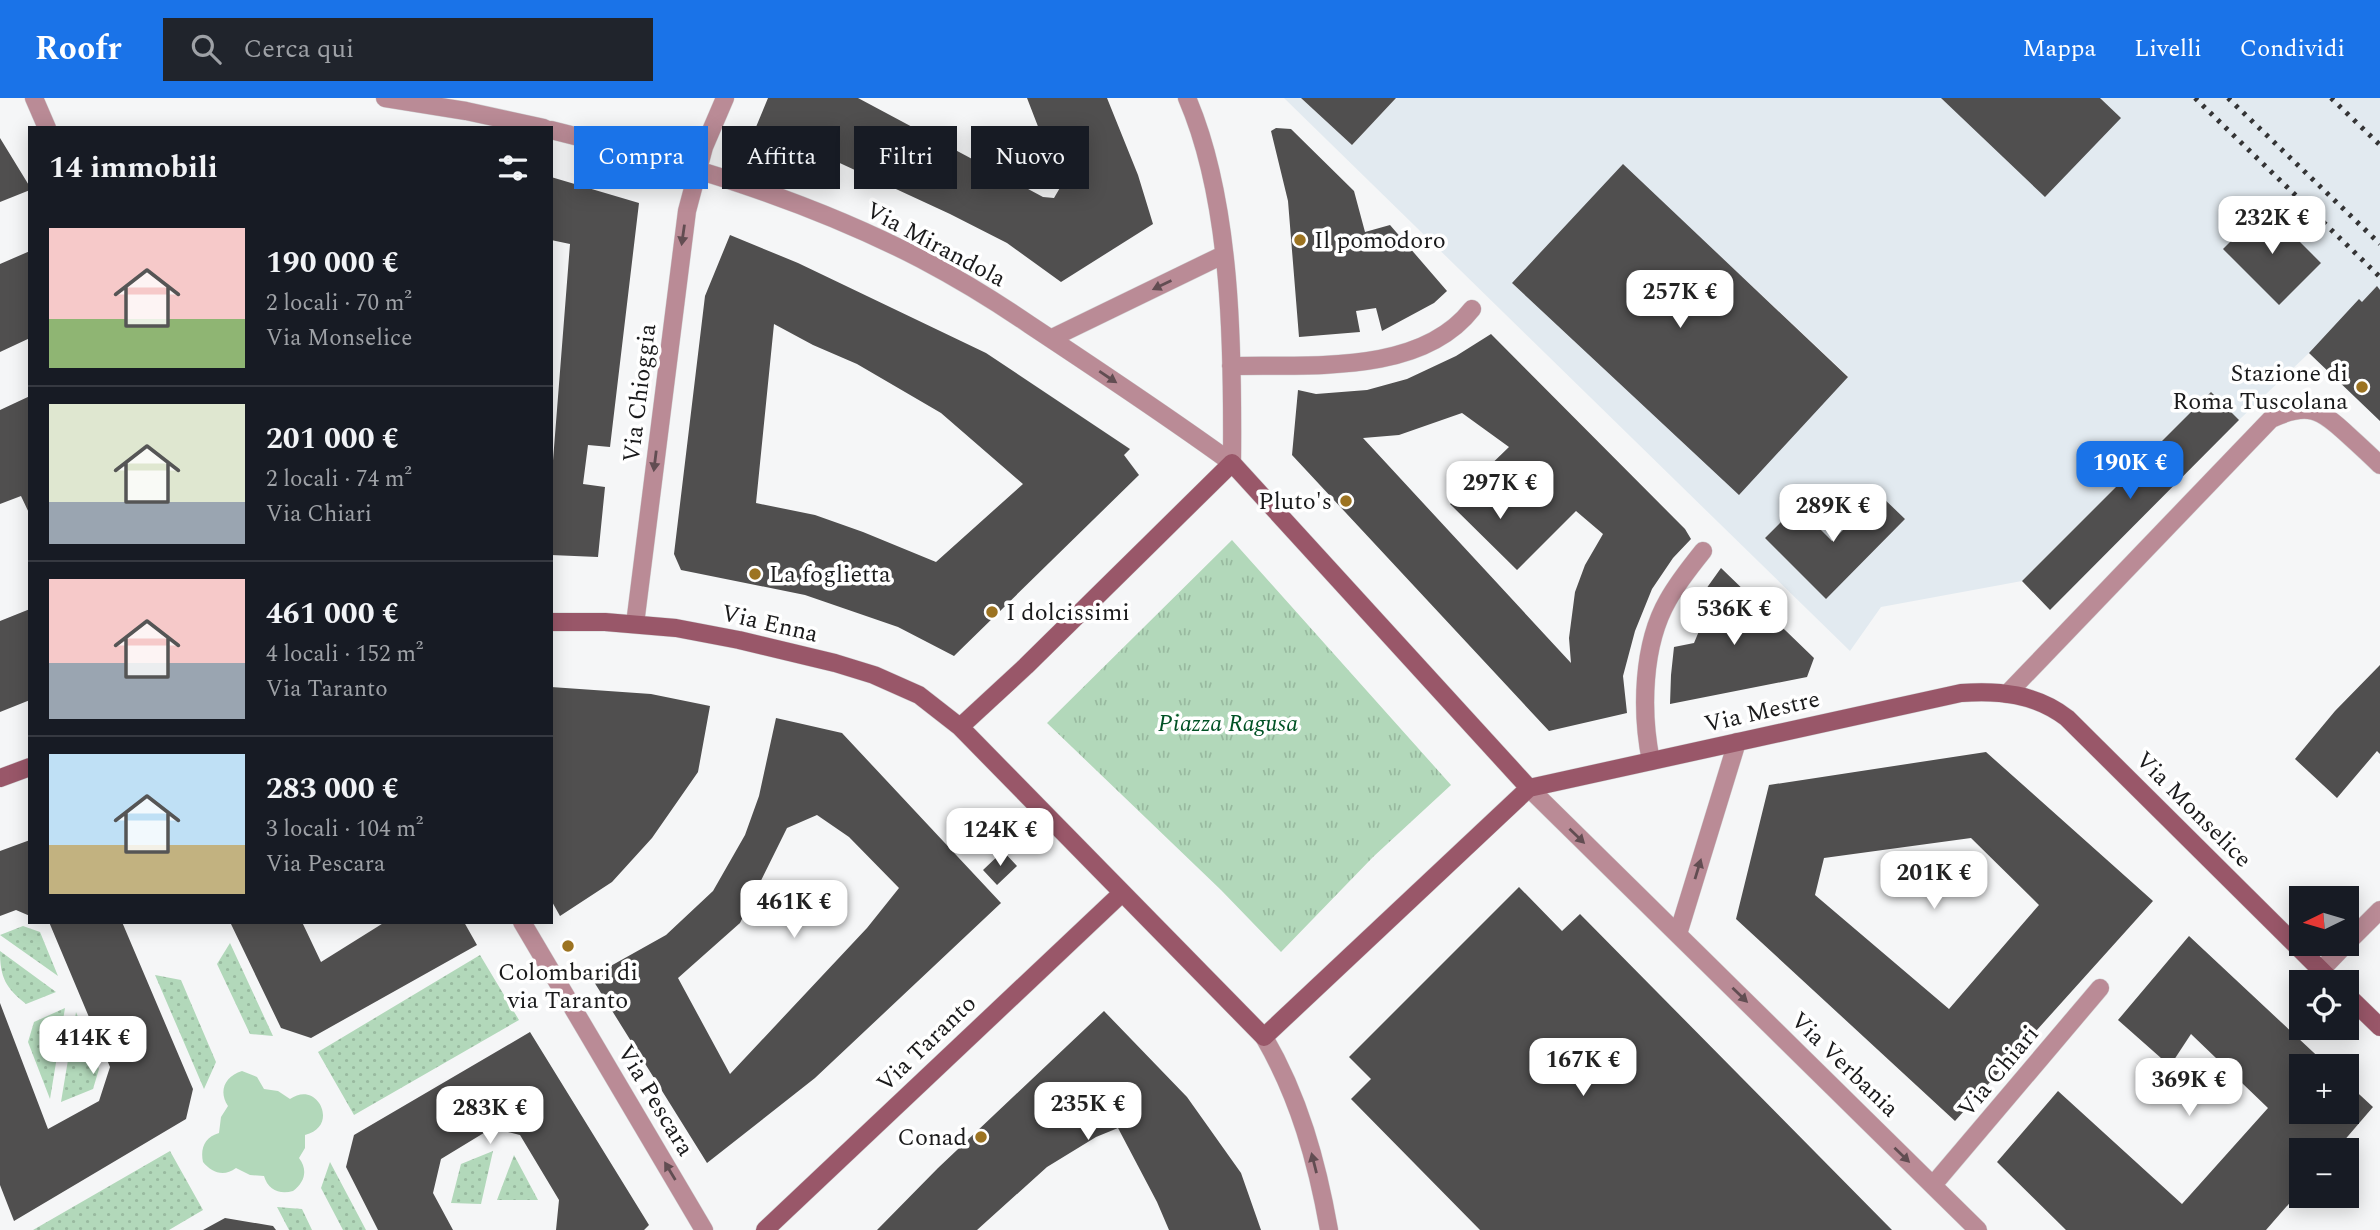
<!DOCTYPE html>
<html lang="it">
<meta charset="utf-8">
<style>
body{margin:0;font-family:Spectral,serif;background:#20242c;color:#f1f3f6;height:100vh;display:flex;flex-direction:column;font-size:26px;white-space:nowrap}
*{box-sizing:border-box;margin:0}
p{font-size:23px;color:#9ea1a6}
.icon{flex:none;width:38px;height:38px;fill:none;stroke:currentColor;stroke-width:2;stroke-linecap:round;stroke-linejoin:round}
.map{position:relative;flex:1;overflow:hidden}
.side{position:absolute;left:28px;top:28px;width:525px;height:798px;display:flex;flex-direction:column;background:#171b24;border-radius:0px;box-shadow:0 4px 18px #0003}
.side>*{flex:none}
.hud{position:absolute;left:574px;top:28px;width:665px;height:63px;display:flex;gap:14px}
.needle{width:46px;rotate:265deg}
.buttons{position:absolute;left:2289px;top:788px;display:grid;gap:14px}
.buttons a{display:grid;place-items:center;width:70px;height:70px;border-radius:0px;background:#171b24;box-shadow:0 4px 18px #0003;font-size:35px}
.price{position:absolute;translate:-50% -60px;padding:0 16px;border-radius:14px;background:#fff;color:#222;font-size:23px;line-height:46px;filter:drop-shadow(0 2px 4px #0008)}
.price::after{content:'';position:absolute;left:50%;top:42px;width:21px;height:16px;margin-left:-10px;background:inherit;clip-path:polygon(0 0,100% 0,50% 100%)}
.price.selected{background:#1a73e8;color:#fff}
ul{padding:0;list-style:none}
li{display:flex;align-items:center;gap:21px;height:175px;padding:0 21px}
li+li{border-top:2px solid #363941}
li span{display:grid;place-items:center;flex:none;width:196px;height:140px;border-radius:0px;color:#555}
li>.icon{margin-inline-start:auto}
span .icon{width:84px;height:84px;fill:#fffc;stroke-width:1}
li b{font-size:30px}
h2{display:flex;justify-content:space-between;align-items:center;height:84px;padding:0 21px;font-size:30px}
.chip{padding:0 24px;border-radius:0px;background:#171b24;box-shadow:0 4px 18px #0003;font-size:24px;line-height:63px}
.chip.selected{background:#1a73e8;color:#fff}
header{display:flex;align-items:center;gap:42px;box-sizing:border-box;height:98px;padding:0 35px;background:#1a73e8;color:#fff}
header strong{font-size:33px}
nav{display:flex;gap:38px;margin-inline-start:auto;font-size:24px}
.search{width:490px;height:63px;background:#20242c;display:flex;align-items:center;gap:18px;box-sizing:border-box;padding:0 24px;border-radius:0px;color:#9ea1a6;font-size:26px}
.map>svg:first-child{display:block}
.built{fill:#e2eaf0;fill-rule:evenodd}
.grass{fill:url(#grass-dots)}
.park{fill:url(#park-tufts)}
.garden{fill:#b2d8ba}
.building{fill:#504f4f;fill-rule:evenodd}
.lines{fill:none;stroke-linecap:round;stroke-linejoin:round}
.lane-casing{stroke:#d2d3d4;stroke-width:19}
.street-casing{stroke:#d2d3d4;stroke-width:19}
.secondary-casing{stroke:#d2d3d4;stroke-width:19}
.lane{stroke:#ba8b96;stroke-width:18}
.street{stroke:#ba8b96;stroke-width:18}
.secondary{stroke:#995769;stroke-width:18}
.rail{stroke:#343435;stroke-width:5;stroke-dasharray:3.5 7;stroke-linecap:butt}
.oneway{fill:#624d52}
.poi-dot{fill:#9c7321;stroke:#fff;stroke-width:2.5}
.labels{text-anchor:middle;stroke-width:7;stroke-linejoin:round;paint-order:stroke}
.poi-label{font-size:24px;fill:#1a1a1b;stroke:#fff;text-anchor:start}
.street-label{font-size:24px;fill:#1a1a1b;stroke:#fff}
.park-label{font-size:24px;font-style:italic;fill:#005225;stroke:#fff}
</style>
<header>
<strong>Roofr</strong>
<div class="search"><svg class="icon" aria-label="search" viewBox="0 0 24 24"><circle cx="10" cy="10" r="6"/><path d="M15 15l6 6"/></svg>Cerca qui</div>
<nav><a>Mappa</a><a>Livelli</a><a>Condividi</a></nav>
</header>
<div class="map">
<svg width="2380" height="1132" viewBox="0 0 2380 1132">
<defs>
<pattern id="grass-dots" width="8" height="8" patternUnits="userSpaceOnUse" patternTransform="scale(1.75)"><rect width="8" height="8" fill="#b2d8ba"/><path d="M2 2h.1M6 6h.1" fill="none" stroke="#98b99f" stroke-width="1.8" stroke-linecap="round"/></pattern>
<pattern id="park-tufts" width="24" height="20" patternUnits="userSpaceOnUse" patternTransform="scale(1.75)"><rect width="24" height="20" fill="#b2d8ba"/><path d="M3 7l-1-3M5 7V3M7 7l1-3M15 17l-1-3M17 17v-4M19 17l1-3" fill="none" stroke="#98b99f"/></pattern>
</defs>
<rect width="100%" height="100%" fill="#f5f6f7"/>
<path class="built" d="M1284,0H1301L1352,47L1396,0H2380V323L2309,255L2239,322L2211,294L2022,483L1881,509L1850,553ZM1623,67L1848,278L1739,396ZM1879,396L1904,421L1826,500L1765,440L1797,408L1832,443Z"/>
<path class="grass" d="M23,828L40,834L58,878L0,837Z
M230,845L273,938L250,936L217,866Z
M0,853L56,894L26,906C6,890 0,880 0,853Z
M480,857L519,922L354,1017L318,954Z
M155,877L181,882L216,964L204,991Z
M65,910L50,1001L28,944L34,924Z
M76,914L99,971L93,991L61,1004Z
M170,1053L203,1112L169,1132H33Z
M493,1053L481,1106L451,1105L461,1066Z
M514,1057L538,1102H497Z
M330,1064L366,1132H343L321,1090Z
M277,1109L302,1111L312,1132H289Z"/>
<path class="park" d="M1232,442L1451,687L1373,759L1281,854L1221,792L1047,625Z"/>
<path class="garden" d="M242,973L257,979L264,991L278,993L290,1001C318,981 340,1029 305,1037V1050L299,1060C308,1072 305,1084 293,1093C280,1097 268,1092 264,1078L250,1077L236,1070C224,1079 212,1075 203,1064C200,1050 205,1039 219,1035L221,1019L228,1008C218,993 225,978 242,973Z"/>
<path class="building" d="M768,0H858L1043,99L1054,100L1061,88L1027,0H1107L1138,77L1153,126L1061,184L1007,145L950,116L790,42L756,29Z
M1301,0H1396L1352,47Z
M1941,0H2100L2121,20L2045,99Z
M1276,30L1291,31L1354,93L1365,134L1390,127L1447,193L1434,205L1382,233L1376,210L1356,213L1360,234L1299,239L1288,103L1271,33Z
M0,40L30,89V92L0,104Z
M1623,66L1848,279L1739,397L1512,185Z
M551,79L639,105L610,349L588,347L583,386L605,389L598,459L551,457V388L570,146L551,142Z
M2265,109L2321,165L2279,207L2223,151Z
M730,137L798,165L986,255L1130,351L1124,357L1139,377L954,558L898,529L805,497L681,472L674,456L705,198ZM774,226L813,247L857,266L941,315L1023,386L936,464L863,434L815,417L756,405Z
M30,153V240L0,254V166Z
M2377,188L2380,192V323L2309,255L2359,201L2362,204Z
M1491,236L1685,431L1691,441L1673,460L1652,491L1635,533L1623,578L1627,615L1549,633L1292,357L1298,292L1316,296L1367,292L1407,281L1456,258ZM1462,315L1509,349L1450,406L1517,472L1576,413L1603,436L1585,467L1575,494L1569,540L1571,565L1363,340L1399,337Z
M2211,294L2239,322L2050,512L2022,483Z
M30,298V417L21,398L0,406V312Z
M1879,396L1905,421L1826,501L1765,440L1797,408L1832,443Z
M1721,470L1814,560L1807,579L1670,606L1671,577L1674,549L1694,545L1702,526L1691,512Z
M30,511V602L0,614V523Z
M2380,567V656L2377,653L2337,700L2295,661L2335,613Z
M551,589L651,596L710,608L698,674L652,740L612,784L560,818L551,802Z
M776,620L842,635L1001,805L815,980L707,1065L591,879L666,837L713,793L745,737L759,698ZM817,717L849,739L899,790L867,830L730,976L678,880L740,825L787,730Z
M1986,654L2153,803L1955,1023L1736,821L1769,687ZM1971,740L2039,807L1949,911L1815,797L1824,760Z
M30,742V818L16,812L0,818V753Z
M1003,753L1017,768L997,787L983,772Z
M1519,789L1562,833L1580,816L1892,1132H1480L1351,1001L1371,981L1349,959Z
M49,824H122L193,991L186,1021L14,1123L0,1087V905L48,1031L99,1003L110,969Z
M230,824H302L321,864L385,824H464L477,847L311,940L281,930Z
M2189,838L2328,968H2301V1013H2347V985L2373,1009L2336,1052H2301V1092L2266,1132H2066L1997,1064L2058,993L2182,1106L2268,1010L2191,936L2170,968L2118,922Z
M1104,913L1187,999L1241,1075L1261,1132H1169L1157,1104L1118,1030L1096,1039L1047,1069L977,1132H877L938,1070Z
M530,934L649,1127L644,1132H556L559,1102L520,1037L492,1030L441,1061L433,1095L453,1132H378L346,1069L354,1037Z
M225,1120L273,1128L276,1132H203Z"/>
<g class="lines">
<defs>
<path id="lane" d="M2007,596L2271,321C2308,304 2320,311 2348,337C2359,347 2370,357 2380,367
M2347,845L2380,812
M2321,872L2347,845"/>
<path id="street" d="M34,0L47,30
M385,0L466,13L544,30
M1187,0C1232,104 1233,252 1232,365
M551,32C680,64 803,100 921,161C959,181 995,203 1030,227C1098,272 1166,317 1232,365
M1052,240L1223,157
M1231,268C1307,266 1420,278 1472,211
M635,526L687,113L704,49L725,0
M1651,663C1641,614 1642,547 1668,502C1678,484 1691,468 1703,453
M1529,690L1978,1132
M522,824L704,1132
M1678,836L1737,644
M1264,939C1299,999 1317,1064 1329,1132
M1933,1087L2100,890"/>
<path id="secondary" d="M551,524H605L676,530L739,542L835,565L874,577L919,597L960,629L1264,939L1529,690
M960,629L1026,568L1232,365L1529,690
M0,680L30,669
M1529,690L1961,595C1999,592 2036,596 2067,620L2333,884
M2347,897L2380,929
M765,1132L1122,795"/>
</defs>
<use href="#lane" class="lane-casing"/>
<use href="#street" class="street-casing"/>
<use href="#secondary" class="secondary-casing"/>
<use href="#lane" class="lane"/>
<use href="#street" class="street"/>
<use href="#secondary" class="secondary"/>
<path class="rail" d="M2195,0L2380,179
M2228,0L2380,146
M2331,0L2380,47"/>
</g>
<defs><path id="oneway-solid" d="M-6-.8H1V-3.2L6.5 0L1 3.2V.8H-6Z" transform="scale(1.75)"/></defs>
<g class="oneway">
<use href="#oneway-solid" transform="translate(683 137) rotate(98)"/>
<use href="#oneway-solid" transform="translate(1162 187) rotate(154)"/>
<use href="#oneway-solid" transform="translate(1108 279) rotate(34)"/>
<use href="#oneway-solid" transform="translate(655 363) rotate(97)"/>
<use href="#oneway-solid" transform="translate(1577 738) rotate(44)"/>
<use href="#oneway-solid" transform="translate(1698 771) rotate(-73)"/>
<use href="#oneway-solid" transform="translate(1740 897) rotate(44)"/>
<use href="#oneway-solid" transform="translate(1902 1057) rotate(44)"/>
<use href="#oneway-solid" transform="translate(1314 1065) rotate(-104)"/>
<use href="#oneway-solid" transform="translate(670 1073) rotate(-121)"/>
</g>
<g class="poi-dot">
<circle cx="1300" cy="142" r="7"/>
<circle cx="2362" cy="289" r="7"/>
<circle cx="1346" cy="403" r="7"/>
<circle cx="755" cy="476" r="7"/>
<circle cx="992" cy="514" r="7"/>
<circle cx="568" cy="848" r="7"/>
<circle cx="981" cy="1039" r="7"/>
</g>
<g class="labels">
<g class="poi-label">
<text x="1314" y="150">Il pomodoro</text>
<text x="2348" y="283" text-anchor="end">Stazione di<tspan x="2348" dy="28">Roma Tuscolana</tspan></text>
<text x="1332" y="411" text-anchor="end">Pluto's</text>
<text x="769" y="484">La foglietta</text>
<text x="1006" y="522">I dolcissimi</text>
<text x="568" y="882" text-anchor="middle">Colombari di<tspan x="568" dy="28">via Taranto</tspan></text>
<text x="967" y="1047" text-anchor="end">Conad</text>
</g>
<g class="street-label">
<text transform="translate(936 146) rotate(28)" y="8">Via Mirandola</text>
<text transform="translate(639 295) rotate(-83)" y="8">Via Chioggia</text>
<text transform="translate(770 525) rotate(13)" y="8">Via Enna</text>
<text transform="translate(1762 613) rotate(-13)" y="8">Via Mestre</text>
<text transform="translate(2194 711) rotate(45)" y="8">Via Monselice</text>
<text transform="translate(926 945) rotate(-44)" y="8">Via Taranto</text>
<text transform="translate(1845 966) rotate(44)" y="8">Via Verbania</text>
<text transform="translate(1998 973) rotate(-50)" y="8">Via Chiari</text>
<text transform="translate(656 1002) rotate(59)" y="8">Via Pescara</text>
</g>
<g class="park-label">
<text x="1228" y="633">Piazza Ragusa</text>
</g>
</g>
</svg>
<div class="buttons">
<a><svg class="needle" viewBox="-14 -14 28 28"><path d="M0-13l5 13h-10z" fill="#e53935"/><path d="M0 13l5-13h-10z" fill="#9ea1a6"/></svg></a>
<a><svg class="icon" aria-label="locate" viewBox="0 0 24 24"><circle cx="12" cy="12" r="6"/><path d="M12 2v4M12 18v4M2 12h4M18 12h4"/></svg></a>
<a>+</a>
<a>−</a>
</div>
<b class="price" style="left:2272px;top:158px">232K €</b>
<b class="price" style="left:1680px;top:232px">257K €</b>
<b class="price selected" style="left:2130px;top:403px">190K €</b>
<b class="price" style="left:1500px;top:423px">297K €</b>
<b class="price" style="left:1833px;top:446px">289K €</b>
<b class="price" style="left:1734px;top:549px">536K €</b>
<b class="price" style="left:1000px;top:770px">124K €</b>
<b class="price" style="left:1934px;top:813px">201K €</b>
<b class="price" style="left:794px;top:842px">461K €</b>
<b class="price" style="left:93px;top:978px">414K €</b>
<b class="price" style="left:1583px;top:1000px">167K €</b>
<b class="price" style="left:2189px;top:1020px">369K €</b>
<b class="price" style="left:1088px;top:1044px">235K €</b>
<b class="price" style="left:490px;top:1048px">283K €</b>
<div class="hud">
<a class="chip selected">Compra</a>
<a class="chip">Affitta</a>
<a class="chip">Filtri</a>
<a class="chip">Nuovo</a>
</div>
<section class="side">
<h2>14 immobili<svg class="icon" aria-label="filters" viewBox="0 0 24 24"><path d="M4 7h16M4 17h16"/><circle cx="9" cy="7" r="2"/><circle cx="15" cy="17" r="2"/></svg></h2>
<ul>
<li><span style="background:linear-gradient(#f6c9c9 65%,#8fb573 0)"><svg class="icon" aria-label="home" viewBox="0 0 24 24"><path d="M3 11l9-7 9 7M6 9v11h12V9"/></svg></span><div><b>190 000 €</b><p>2 locali · 70 m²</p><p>Via Monselice</p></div></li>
<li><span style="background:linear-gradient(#dfe7d0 70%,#9aa5b1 0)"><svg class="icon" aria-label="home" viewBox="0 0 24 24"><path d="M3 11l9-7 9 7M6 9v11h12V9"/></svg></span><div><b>201 000 €</b><p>2 locali · 74 m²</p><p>Via Chiari</p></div></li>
<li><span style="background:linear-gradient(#f6c9c9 60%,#9aa5b1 0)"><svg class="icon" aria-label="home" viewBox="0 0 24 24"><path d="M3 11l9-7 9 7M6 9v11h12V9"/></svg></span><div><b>461 000 €</b><p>4 locali · 152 m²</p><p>Via Taranto</p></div></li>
<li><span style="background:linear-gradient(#bfe0f5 65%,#c2b280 0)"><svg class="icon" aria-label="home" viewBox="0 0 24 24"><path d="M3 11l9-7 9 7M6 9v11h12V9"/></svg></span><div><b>283 000 €</b><p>3 locali · 104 m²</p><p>Via Pescara</p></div></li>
</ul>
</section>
</div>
